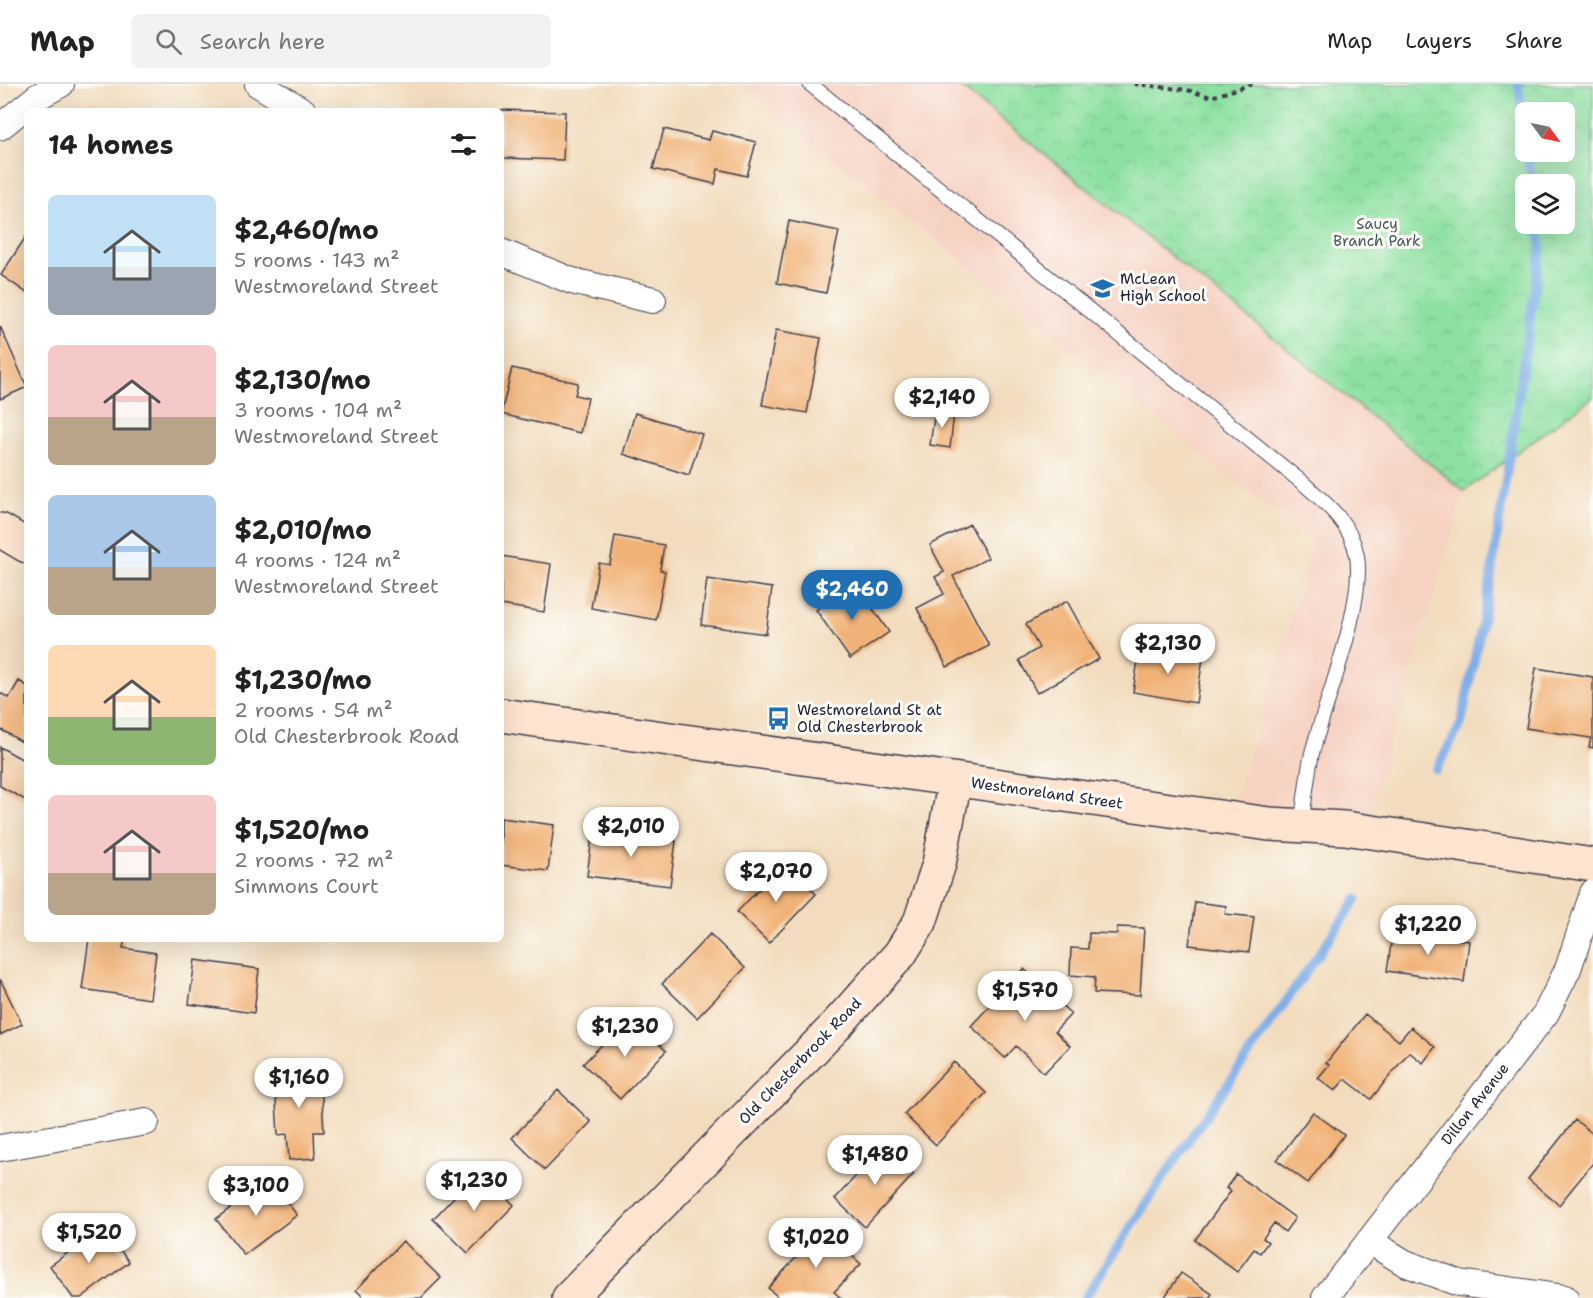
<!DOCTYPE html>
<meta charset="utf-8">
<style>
body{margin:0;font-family:"Shantell Sans",sans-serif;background:#f2f2f2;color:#222;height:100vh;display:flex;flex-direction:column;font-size:22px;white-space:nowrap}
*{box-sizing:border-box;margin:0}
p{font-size:20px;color:#767676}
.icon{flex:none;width:33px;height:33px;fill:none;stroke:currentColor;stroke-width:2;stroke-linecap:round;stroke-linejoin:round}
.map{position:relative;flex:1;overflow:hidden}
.panel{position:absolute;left:24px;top:24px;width:480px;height:834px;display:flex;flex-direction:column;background:#fff;border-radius:9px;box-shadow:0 6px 24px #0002}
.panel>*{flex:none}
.needle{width:39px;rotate:123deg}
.buttons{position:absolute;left:1515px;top:18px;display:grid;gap:12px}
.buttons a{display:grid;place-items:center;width:60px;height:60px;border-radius:9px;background:#fff;box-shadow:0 6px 24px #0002;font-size:30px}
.price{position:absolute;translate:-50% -51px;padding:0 14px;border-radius:21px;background:#fff;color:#222;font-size:20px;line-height:39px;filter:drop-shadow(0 2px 3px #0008)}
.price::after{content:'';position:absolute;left:50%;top:36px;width:18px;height:14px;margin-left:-9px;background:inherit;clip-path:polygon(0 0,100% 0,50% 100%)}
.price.selected{background:#1f6fb2;color:#fff}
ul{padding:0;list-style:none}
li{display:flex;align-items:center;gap:18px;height:150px;padding:0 24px}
li span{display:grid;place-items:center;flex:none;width:168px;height:120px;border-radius:9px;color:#555}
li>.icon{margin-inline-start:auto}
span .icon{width:72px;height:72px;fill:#fffc;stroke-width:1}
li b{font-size:26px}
h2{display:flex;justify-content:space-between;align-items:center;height:72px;padding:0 24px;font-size:26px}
header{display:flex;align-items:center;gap:36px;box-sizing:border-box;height:84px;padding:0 30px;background:#fff;border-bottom:2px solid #e0e0e0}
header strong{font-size:28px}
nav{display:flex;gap:33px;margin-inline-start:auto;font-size:21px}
.search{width:420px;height:54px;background:#f2f2f2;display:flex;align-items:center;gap:15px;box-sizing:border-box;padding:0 21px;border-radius:9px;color:#767676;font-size:22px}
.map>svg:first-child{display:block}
.built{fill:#f6d2c3}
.park{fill:url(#park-crowns);stroke:#57816e;stroke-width:1.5;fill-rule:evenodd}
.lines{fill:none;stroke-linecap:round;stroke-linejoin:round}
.stream{stroke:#7eade8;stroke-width:9}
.building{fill:#f1b277}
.lane-casing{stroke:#413e4e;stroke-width:16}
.street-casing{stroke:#413e4e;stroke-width:28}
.secondary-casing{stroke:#413e4e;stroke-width:36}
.path{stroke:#413e4e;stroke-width:4;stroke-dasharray:4.5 4.5;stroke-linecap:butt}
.lane{stroke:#fff;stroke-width:14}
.street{stroke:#fff;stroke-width:26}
.secondary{stroke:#fde4d1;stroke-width:33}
.labels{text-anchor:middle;stroke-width:6;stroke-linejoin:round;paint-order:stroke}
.park-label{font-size:15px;fill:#425b5a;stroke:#fdfcf7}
.poi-label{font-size:15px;fill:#22223b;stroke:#fdfcf7;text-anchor:start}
.street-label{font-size:15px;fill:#22223b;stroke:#fdfcf7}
</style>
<header>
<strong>Map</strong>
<div class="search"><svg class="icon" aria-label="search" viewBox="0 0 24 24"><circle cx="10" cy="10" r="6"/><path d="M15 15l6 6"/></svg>Search here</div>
<nav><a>Map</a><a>Layers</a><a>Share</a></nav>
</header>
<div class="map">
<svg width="1593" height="1214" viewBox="0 0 1593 1214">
<defs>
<pattern id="park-crowns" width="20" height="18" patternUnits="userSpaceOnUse" patternTransform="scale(1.5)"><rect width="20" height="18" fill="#8ce0a1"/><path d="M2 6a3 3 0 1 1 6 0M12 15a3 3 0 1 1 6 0" fill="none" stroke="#78c08c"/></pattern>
</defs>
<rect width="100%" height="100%" fill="#fdfcf7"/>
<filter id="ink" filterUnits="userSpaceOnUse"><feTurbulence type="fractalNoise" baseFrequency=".0167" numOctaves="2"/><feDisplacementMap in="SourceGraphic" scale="12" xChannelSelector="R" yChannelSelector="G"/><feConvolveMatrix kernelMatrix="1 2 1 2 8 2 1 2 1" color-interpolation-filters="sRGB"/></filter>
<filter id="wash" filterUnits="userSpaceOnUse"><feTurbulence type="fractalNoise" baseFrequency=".008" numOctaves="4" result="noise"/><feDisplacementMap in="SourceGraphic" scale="24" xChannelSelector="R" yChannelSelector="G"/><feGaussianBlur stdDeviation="1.35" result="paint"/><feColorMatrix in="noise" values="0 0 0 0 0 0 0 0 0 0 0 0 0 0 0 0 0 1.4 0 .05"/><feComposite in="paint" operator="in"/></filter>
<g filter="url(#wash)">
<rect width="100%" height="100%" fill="#f2dcbd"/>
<path class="built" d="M739,0H957L1464,407L1365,744L1234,727L1313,458Z"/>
<path class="park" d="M957,0H1593V313L1464,407ZM1526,28H1564V68H1526ZM1526,100H1564V140H1526Z"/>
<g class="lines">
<path class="stream" d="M1518,0L1526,54
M1527,68L1532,100
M1436,686L1461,640L1490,499L1541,163L1538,140
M1085,1214L1158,1101L1357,815"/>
</g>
<g id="blocks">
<path class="building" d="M501,26L565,28L563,76L501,74Z
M664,45L709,56L712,47L756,58L747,92L718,85L715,100L653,85Z
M789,137L839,147L826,209L777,199Z
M27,151V209L1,191Z
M0,242L27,303L0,315Z
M776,246L821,254L807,329L762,321Z
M512,284L578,299L575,311L588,314L580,349L501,330Z
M935,327L954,329L950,364L930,361Z
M635,329L702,350L689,391L623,370Z
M970,440L988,474L953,492L989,562L947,583L917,524L944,510L935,493L944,488L930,461Z
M615,452L664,461L660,486L665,487L656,536L591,524L599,479L610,481Z
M501,472L551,480L544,528L501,521Z
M707,495L772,504L766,550L701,541Z
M855,499L889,548L850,575L816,526Z
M1067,517L1099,575L1037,609L1019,576L1039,564L1026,540Z
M1140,564L1203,574L1196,619L1133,608Z
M1536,584L1593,593V664L1589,663L1591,654L1526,644Z
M19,597L27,602V661L0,645V609L9,614Z
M0,663L27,678V717L0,702Z
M501,734L554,741L548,787L501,781Z
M593,746L676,757L670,802L587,792Z
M784,779L816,810L769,859L737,828Z
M1195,818L1226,822L1225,830L1254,833L1249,868L1189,861Z
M1117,843L1144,844L1140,911L1094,909L1095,893L1070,891L1071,864L1088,865L1089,849L1117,850Z
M1393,847L1469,857L1464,898L1387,887Z
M710,850L745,884L697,934L662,900Z
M89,855H125L123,864L156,869L150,915L82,905Z
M195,876L259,885L254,929L189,920Z
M1024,885L1071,930L1055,947L1070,962L1044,989L1016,962L1005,974L971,942Z
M0,895L22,940L0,951Z
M1365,930L1399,957L1411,943L1435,963L1423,979L1409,968L1371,1015L1345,995L1335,1007L1318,994L1329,981L1326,979Z
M630,932L666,967L620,1015L583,980Z
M954,978L986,1009L936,1061L904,1030Z
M320,982L324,1048H314L315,1074L289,1076L287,1050L278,1051L274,985Z
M558,1006L591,1038L545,1086L512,1054Z
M1313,1028L1344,1051L1308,1099L1277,1076Z
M1575,1036L1593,1050V1079L1559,1121L1528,1095Z
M884,1061L914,1090L865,1143L835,1115Z
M479,1087L514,1121L468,1169L433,1135Z
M1236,1090L1295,1134L1285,1148L1274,1139L1263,1154L1268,1158L1260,1169L1254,1165L1237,1188L1195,1156L1231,1107L1226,1104Z
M269,1095L297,1131L244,1171L216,1135Z
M816,1139L861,1180L834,1208L841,1214H779L768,1204L805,1164L798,1158Z
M103,1143L129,1178L81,1214H73L50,1182Z
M403,1157L441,1194L421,1214H364L356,1206Z
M1181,1189L1212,1210L1209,1214H1164Z"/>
</g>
</g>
<g filter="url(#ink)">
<use href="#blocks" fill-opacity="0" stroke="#413e4e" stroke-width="1.5"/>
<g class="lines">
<defs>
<path id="lane" d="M810,0L1304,400C1327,420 1352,441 1357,472C1365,521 1325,618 1312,669C1307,692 1305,717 1301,741"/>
<path id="street" d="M258,0L303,27
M0,43L37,13L61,0
M501,168L572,197L653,216
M0,1064L146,1038
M1369,1157L1405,1179L1459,1199L1565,1214
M1325,1214L1546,929L1568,885L1593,809"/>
<path id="secondary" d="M0,446L27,462
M501,631L1269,740L1345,744L1593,781
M569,1214L832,946L900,870L920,838L939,780L955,696"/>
</defs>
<use href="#lane" class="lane-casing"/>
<use href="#street" class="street-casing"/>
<use href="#secondary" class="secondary-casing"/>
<path class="path" d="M1134,0L1187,6L1211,13L1253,0"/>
<use href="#lane" class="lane"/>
<use href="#street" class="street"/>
<use href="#secondary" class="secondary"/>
</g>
</g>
<defs>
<symbol id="school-bare" viewBox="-9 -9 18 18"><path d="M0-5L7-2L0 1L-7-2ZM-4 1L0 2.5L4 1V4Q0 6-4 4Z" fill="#1f6fb2" stroke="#fdfcf7" stroke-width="2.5" paint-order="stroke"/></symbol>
<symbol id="bus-bare" viewBox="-9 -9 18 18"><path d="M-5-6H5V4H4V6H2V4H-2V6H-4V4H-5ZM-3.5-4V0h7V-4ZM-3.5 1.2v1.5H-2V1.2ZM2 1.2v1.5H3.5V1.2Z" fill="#1f6fb2" stroke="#fdfcf7" stroke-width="2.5" paint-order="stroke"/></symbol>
</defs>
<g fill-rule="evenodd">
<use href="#school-bare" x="1086" y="188" width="33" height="33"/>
<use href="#bus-bare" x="762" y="618" width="33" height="33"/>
</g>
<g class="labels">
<g class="park-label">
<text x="1377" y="145">Saucy<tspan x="1377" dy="17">Branch Park</tspan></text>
</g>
<g class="poi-label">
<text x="1120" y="200">McLean<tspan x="1120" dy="17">High School</tspan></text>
<text x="797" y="631">Westmoreland St at<tspan x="797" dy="17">Old Chesterbrook</tspan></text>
</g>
<g class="street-label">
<text transform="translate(1047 709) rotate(8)" y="5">Westmoreland Street</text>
<text transform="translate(800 977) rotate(-46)" y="5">Old Chesterbrook Road</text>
<text transform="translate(1475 1020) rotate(-52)" y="5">Dillon Avenue</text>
</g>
</g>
</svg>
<div class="buttons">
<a><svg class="needle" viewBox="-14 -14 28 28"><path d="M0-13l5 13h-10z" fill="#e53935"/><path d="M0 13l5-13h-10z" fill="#767676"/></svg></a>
<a><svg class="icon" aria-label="layers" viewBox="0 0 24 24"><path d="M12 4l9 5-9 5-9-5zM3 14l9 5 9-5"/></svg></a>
</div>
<b class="price" style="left:942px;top:345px">$2,140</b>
<b class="price selected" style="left:852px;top:537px">$2,460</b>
<b class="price" style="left:1168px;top:591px">$2,130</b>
<b class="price" style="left:631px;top:774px">$2,010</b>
<b class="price" style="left:776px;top:819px">$2,070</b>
<b class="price" style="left:1428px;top:872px">$1,220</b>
<b class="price" style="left:1025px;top:938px">$1,570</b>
<b class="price" style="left:625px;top:974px">$1,230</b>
<b class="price" style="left:299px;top:1025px">$1,160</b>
<b class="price" style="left:875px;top:1102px">$1,480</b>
<b class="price" style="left:474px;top:1128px">$1,230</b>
<b class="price" style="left:256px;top:1133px">$3,100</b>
<b class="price" style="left:89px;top:1180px">$1,520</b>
<b class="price" style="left:816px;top:1185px">$1,020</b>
<section class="panel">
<h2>14 homes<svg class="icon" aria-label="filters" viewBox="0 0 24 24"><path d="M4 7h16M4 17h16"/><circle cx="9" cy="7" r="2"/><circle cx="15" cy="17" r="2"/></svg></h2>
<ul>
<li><span style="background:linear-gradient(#bfe0f5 60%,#9aa5b1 0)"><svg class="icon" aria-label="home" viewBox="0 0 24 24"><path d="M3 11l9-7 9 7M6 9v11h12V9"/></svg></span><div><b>$2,460/mo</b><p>5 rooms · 143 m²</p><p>Westmoreland Street</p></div></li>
<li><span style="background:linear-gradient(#f6c9c9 60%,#b9a48a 0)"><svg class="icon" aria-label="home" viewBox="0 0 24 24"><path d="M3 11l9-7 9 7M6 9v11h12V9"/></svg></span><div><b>$2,130/mo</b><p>3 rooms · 104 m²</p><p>Westmoreland Street</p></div></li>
<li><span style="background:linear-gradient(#a9c7e8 60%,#b9a48a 0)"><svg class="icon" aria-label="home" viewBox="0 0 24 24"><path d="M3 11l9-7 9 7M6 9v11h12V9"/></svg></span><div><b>$2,010/mo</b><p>4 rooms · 124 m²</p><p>Westmoreland Street</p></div></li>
<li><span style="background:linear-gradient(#ffd9b3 60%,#8fb573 0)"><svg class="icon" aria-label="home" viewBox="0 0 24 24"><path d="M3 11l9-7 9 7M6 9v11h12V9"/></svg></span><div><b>$1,230/mo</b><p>2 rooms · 54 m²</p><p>Old Chesterbrook Road</p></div></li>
<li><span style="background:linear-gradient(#f6c9c9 65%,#b9a48a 0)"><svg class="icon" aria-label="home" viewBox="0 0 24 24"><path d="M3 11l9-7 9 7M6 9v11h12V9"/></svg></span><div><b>$1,520/mo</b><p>2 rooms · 72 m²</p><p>Simmons Court</p></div></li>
</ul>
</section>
</div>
